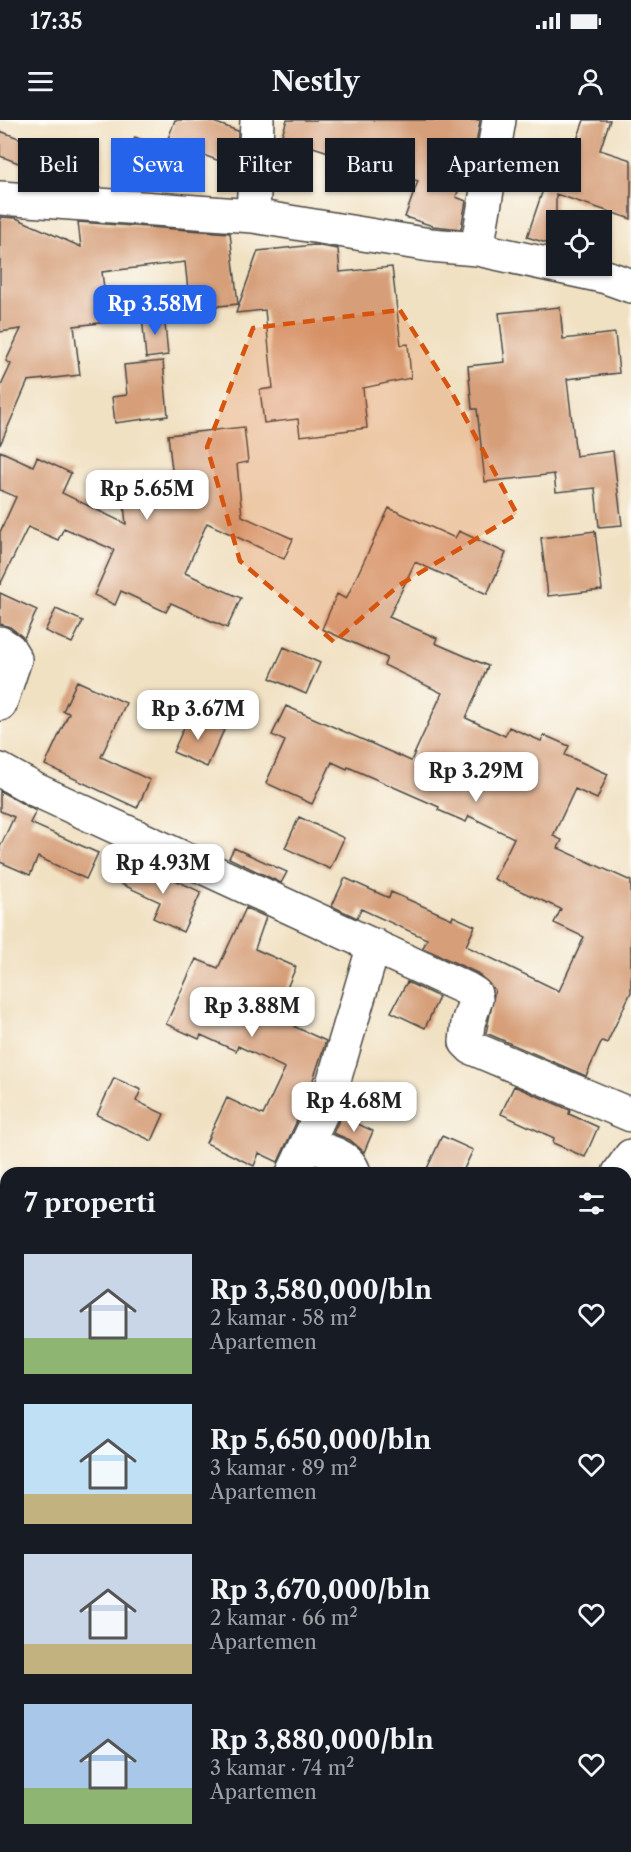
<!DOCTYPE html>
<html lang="id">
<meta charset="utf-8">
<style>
body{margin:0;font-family:"Libre Caslon Text",serif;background:#242831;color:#f1f3f6;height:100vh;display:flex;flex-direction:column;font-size:22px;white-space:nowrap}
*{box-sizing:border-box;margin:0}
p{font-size:20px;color:#9ea1a6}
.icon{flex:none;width:33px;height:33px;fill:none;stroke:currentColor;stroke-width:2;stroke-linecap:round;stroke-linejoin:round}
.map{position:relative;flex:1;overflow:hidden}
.drawer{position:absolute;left:0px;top:1047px;width:632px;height:686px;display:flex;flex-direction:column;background:#171b24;border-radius:18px 18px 0 0;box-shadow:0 2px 4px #0004}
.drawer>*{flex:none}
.guide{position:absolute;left:18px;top:18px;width:596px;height:54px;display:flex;gap:12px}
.buttons{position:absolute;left:546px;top:90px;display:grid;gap:12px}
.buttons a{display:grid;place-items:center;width:66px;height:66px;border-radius:0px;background:#171b24;box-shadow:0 2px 4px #0004;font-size:30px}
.price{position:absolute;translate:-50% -51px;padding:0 14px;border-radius:12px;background:#fff;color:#222;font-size:20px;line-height:39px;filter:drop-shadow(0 2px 3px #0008)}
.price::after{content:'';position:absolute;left:50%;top:36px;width:18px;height:14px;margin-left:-9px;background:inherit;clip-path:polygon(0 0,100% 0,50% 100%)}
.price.selected{background:#2563eb;color:#fff}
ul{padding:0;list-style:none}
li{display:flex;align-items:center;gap:18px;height:150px;padding:0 24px}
li span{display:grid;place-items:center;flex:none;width:168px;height:120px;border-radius:0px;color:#555}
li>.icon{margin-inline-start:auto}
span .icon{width:72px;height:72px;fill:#fffc;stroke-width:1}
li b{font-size:26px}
h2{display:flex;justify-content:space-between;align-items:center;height:72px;padding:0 24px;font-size:26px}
.chip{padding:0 21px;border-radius:0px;background:#171b24;box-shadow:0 2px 4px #0004;font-size:21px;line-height:54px}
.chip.selected{background:#2563eb;color:#fff}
.status{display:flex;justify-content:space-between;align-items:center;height:42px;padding:0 30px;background:#171b24;direction:ltr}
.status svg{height:16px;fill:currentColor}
header{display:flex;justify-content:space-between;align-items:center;height:78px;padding:0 24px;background:#171b24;font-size:27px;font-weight:700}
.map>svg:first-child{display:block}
.building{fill:#d69f79}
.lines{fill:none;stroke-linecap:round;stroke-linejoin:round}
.minor-casing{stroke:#494642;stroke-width:36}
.major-casing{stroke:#494642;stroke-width:36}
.minor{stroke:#fff;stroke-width:33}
.major{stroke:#fff;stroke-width:33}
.marked{fill:#d5540f;fill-opacity:0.2;stroke:#d5540f;stroke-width:4.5;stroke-dasharray:12 8;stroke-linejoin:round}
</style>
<div class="status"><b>17:35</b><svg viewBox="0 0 49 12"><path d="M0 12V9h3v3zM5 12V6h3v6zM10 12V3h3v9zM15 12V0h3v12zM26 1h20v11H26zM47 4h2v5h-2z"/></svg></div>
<header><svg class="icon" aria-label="menu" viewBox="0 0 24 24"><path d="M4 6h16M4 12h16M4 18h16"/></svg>Nestly<svg class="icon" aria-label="person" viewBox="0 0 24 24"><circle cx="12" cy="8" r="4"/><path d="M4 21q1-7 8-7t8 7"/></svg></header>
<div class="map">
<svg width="631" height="1732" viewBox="0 0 631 1732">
<rect width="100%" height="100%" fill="#fdfcf7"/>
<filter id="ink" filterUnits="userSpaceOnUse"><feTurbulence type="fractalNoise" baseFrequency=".0167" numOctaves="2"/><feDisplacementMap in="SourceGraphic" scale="12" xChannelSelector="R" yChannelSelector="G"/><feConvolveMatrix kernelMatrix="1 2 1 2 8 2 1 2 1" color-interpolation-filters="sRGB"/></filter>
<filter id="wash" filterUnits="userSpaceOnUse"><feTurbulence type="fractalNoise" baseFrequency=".008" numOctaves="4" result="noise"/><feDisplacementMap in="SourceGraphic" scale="24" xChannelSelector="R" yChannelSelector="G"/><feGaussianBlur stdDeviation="1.35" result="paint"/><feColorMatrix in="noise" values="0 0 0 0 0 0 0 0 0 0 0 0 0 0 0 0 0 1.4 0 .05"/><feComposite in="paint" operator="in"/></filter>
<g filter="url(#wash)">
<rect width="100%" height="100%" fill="#f1e1c3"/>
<g id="blocks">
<path class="building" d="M175,0H208L238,11L236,47L195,32L193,39L164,29Z
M287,0H480L474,36L471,35L456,77L466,81L461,109L433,106L405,97L418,61L313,27L302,59L274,49L275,25L278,26Z
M584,0H610L600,30L631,40V99L556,74V126L527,117L553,40L568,45Z
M0,11L58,33L50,55L0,36Z
M135,17L160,27L149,55L124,45Z
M0,97L16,98L81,127L78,102L230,113L238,184L190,189L185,142L102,152L108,202L74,206L80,255L28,261L0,325V268L11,244L6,241L21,209L0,212Z
M314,125L338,129L340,152L392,147L401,225L408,224L411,258L363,268L367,308L300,316L298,299L264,303L260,270L273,268L265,190L236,193L258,131Z
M560,187L563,219L615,213L619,253L567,259L576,336L613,331L622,405L599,407L595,368L556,372L554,354L485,362L477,289H472L468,246L505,242L499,193Z
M164,194L168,235L146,238L142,196Z
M163,241L168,296L115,303L112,277L127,275L124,245Z
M244,307L248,342L237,344L242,396L293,419L284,439L207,403L185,453L241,478L227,508L171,483L166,492L121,471L115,485L94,475L114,430L64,408L58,420L28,407L0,465V412L16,377L0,370V331L33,346L37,337L71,353L62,373L126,404L121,356L172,350L168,315Z
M389,388L455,418L459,411L506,433L487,474L415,442L389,497L437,518L435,523L488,546L466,598L505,616L509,607L541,621L544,615L569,626L565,635L608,654L597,679L575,669L553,716L562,720L558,728L631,761V872L607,923L602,921L586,956L486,913L495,870L477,853L423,828L427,819L361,789L357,798L332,786L345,758L389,778L391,772L452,799L453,796L475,806L466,826L559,871L584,817L554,803L561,789L494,759L514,718L469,696L466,702L438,690L439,687L348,647L347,649L332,642L312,684L266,663L285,621L272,615L286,586L411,641L442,573L384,545L387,538L322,509L337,474L346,479Z
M595,411L602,470L548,476L541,418Z
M0,473L37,490L24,518L10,507L0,504Z
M56,489L83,501L72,523L45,511Z
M284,527L320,543L306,574L270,558Z
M77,561L126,583L101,637L150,660L137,688L45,645L69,593L63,591Z
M190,594L224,610L207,647L173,632Z
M0,671L36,691L30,703L98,733L86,759L38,737L30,755L0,742V727L14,697L0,691Z
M299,697L344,718L330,749L285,728Z
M234,728L287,752L281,763L229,738Z
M132,740L201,772L183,812L153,798L160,782L121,764Z
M246,788L266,797L255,829L296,847L284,875L305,885L295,907L326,921L306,981L278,1042L259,1033L254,1046L206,1023L227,978L263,995L285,948L238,926L236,931L201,915L199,919L166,904L196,839L218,848Z
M407,862L439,877L425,908L391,892Z
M114,958L141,970L136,981L164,994L152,1021L97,995Z
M514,966L570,990L569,994L598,1007L585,1037L553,1023L554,1018L501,994Z
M341,996L373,1011L364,1032L350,1020L333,1013Z
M442,1016L473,1030L462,1053H425Z"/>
</g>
</g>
<g filter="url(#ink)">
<use href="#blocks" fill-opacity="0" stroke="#494642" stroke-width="1.5"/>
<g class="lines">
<defs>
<path id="minor" d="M0,78L253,96L430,125L477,129L606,157L631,166
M253,96L257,0
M477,129L499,0
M0,523L9,529L15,539L0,584
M0,650L36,670L467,869L475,874L476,879L468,903L466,922L472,928L631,995
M306,1025C323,1030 349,1034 354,1053
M293,1053L329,977L374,825
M626,1181L631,1175
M107,1732L112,1726"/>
<path id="major" d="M619,1053L631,1036
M0,1708L6,1702"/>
</defs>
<use href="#minor" class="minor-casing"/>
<use href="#major" class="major-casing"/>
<use href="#minor" class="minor"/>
<use href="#major" class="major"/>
</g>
</g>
<path class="marked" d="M400,190L450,269L517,394L398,466L334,522L240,441L207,327L253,208Z"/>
</svg>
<div class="buttons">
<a><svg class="icon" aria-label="locate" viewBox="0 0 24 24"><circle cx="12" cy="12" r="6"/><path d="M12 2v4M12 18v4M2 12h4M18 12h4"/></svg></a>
</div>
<b class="price selected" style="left:155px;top:216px">Rp 3.58M</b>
<b class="price" style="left:147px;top:401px">Rp 5.65M</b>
<b class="price" style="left:198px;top:621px">Rp 3.67M</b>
<b class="price" style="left:476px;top:683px">Rp 3.29M</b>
<b class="price" style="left:163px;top:775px">Rp 4.93M</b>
<b class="price" style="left:252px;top:918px">Rp 3.88M</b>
<b class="price" style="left:354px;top:1013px">Rp 4.68M</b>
<div class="guide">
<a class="chip">Beli</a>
<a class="chip selected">Sewa</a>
<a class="chip">Filter</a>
<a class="chip">Baru</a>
<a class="chip">Apartemen</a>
</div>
<section class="drawer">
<h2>7 properti<svg class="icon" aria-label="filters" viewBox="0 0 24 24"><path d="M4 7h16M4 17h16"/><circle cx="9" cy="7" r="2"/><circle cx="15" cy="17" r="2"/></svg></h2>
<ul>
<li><span style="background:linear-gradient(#c9d6e8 70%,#8fb573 0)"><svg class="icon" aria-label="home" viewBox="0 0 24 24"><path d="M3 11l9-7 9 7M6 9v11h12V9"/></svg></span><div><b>Rp 3,580,000/bln</b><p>2 kamar · 58 m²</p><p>Apartemen</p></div><svg class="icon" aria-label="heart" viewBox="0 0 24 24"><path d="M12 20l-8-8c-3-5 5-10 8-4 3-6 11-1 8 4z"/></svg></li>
<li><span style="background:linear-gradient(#bfe0f5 75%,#c2b280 0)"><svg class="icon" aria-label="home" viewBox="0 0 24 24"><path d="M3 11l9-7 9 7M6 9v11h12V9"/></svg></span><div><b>Rp 5,650,000/bln</b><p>3 kamar · 89 m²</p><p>Apartemen</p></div><svg class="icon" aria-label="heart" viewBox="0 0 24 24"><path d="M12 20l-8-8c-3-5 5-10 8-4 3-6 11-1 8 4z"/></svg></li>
<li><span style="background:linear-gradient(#c9d6e8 75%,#c2b280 0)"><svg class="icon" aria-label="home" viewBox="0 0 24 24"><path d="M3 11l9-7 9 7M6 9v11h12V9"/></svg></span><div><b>Rp 3,670,000/bln</b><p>2 kamar · 66 m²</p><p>Apartemen</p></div><svg class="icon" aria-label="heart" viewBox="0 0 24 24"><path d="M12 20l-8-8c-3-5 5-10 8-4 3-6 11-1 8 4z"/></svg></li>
<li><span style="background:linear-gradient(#a9c7e8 70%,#8fb573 0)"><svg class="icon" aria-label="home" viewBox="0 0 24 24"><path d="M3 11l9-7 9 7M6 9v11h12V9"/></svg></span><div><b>Rp 3,880,000/bln</b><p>3 kamar · 74 m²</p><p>Apartemen</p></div><svg class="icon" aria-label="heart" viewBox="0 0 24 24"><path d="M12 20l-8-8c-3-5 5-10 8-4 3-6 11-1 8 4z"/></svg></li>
</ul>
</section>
</div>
